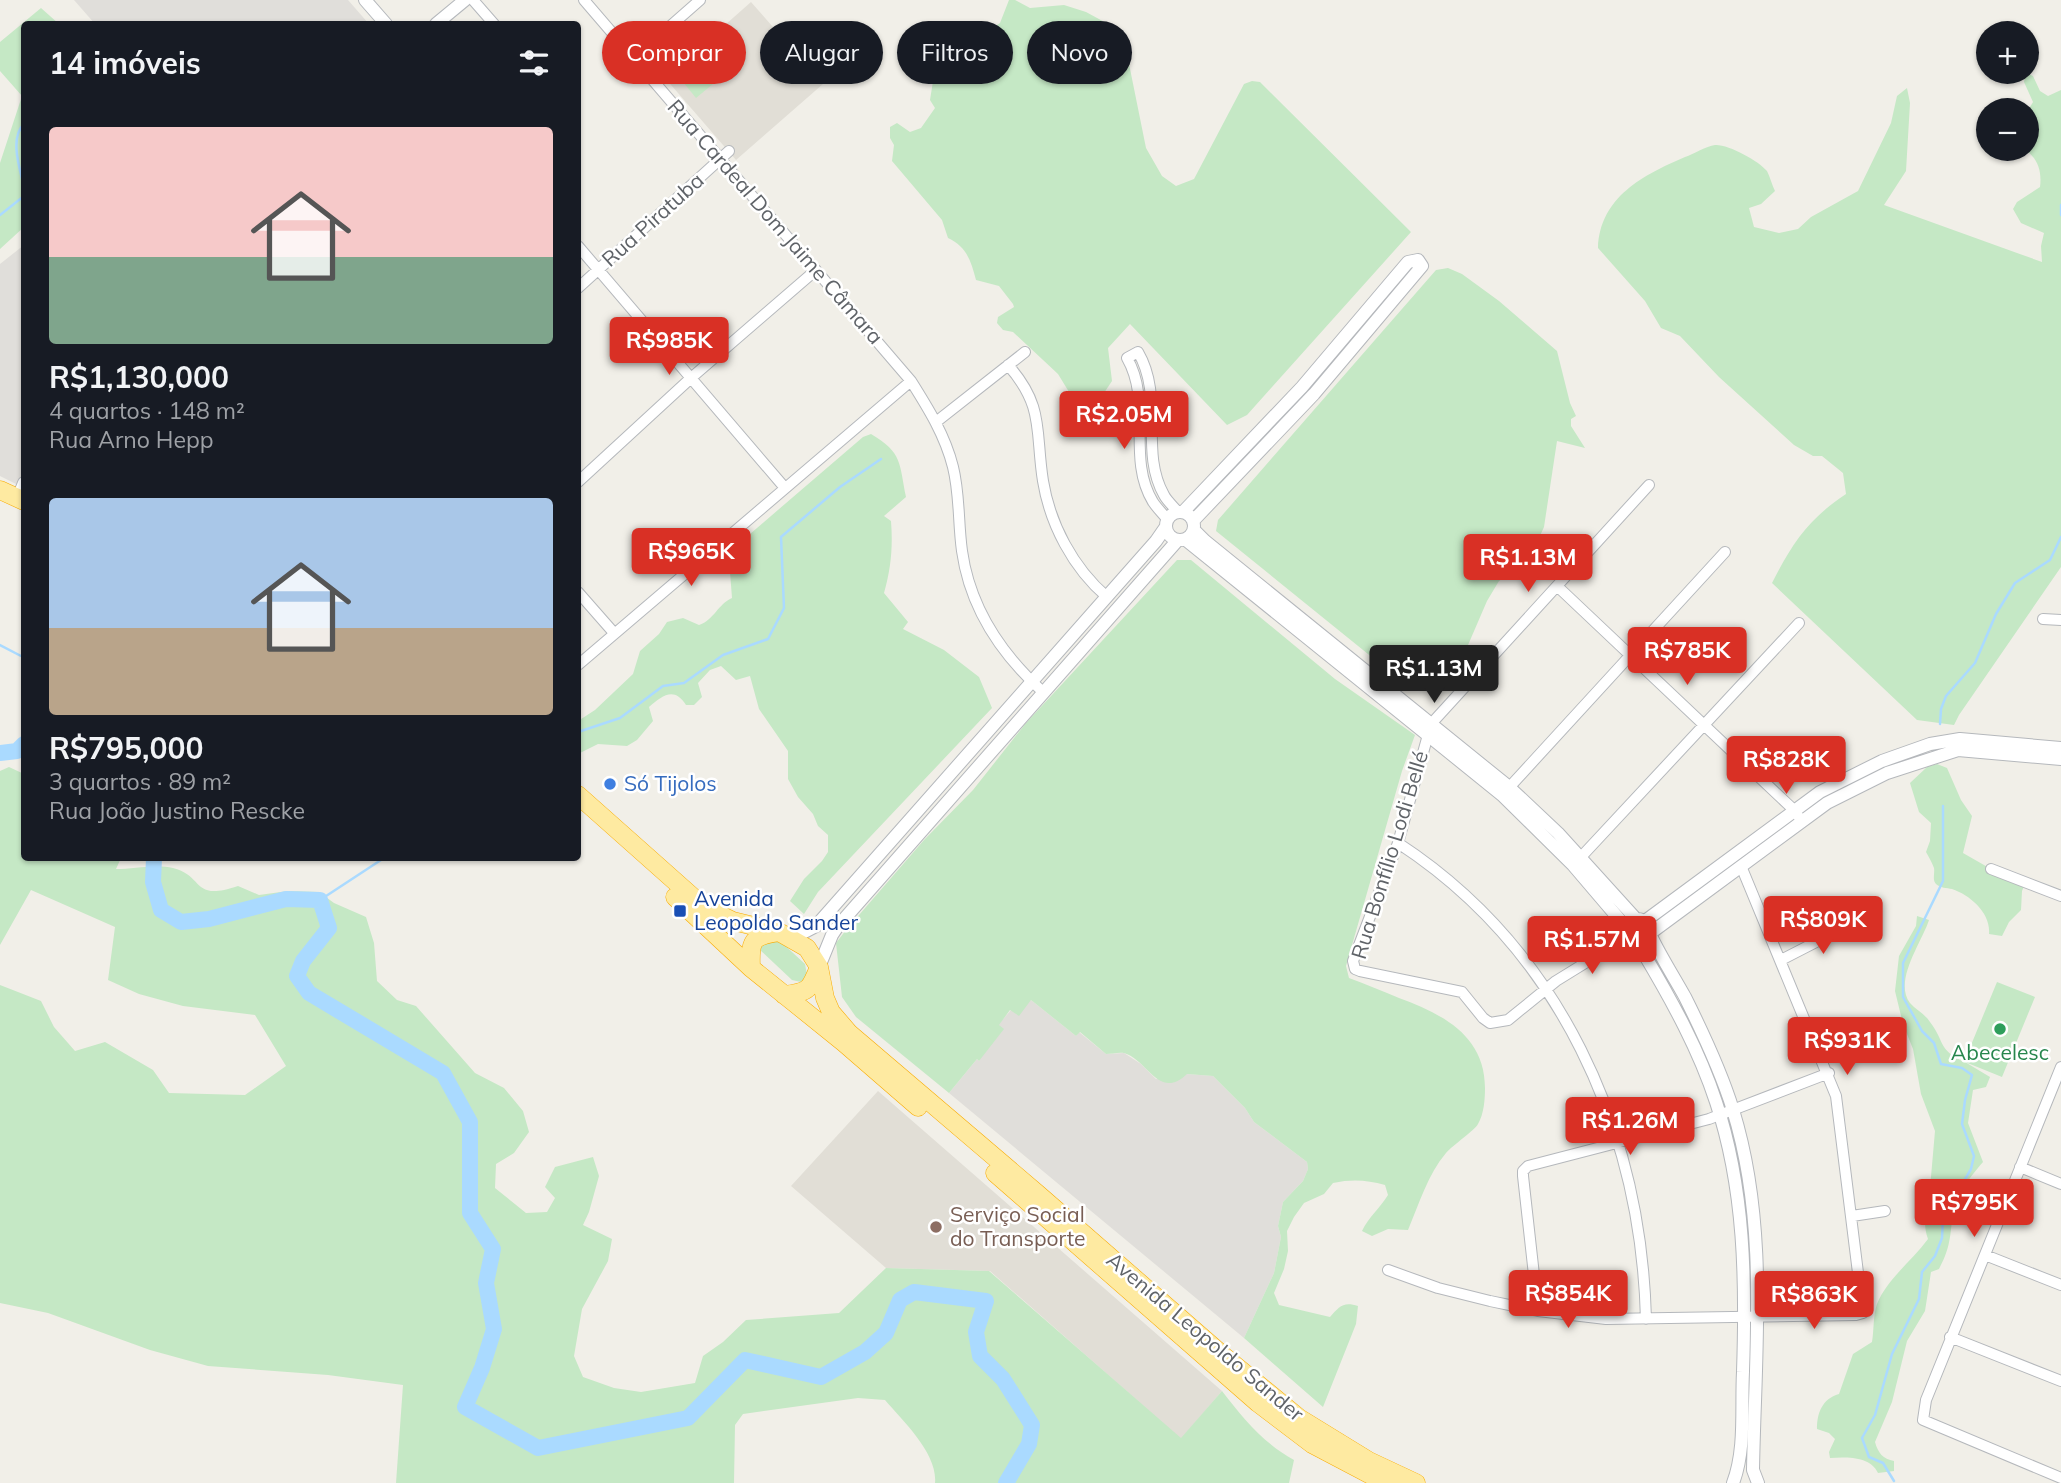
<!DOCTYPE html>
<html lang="pt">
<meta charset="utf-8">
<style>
body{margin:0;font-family:Mulish,sans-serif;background:#242831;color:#f1f3f6;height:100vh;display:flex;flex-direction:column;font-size:26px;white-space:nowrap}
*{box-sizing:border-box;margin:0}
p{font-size:23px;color:#9ea1a6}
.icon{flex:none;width:38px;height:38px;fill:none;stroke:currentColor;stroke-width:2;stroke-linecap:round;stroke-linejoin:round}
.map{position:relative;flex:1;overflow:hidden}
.sheet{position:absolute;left:21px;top:21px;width:560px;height:840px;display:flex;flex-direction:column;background:#171b24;border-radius:7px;box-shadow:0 2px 5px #0004}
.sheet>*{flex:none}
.top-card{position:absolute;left:602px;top:21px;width:665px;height:63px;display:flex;gap:14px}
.tools{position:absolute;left:1976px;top:21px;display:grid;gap:14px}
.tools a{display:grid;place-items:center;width:63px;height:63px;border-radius:50%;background:#171b24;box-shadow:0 2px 5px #0004;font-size:35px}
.price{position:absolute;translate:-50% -60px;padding:0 16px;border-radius:7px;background:#d93025;color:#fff;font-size:23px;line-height:46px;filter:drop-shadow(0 2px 4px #0008)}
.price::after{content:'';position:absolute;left:50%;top:42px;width:21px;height:16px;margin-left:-10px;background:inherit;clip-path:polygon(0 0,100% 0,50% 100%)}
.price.active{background:#222;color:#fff}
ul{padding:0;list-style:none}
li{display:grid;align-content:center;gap:14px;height:371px;padding:0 28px}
li span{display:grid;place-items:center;height:217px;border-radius:7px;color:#555}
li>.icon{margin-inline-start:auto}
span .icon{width:126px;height:126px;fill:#fffc;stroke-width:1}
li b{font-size:30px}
h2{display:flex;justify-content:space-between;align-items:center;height:84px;padding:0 28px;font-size:30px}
.chip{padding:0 24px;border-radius:32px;background:#171b24;box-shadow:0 2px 5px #0004;font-size:24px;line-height:63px}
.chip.active{background:#d93025;color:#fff}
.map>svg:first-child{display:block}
.industrial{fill:#e0deda}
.education{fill:#e1ded6}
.green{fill:#c5e8c5}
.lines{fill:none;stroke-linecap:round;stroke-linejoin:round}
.stream{stroke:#aadaff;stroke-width:2.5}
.river{stroke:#aadaff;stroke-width:16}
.minor-casing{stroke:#b5b8bc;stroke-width:12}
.tertiary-casing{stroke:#b5b8bc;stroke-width:14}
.trunk-casing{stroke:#f9ab00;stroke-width:19}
.minor{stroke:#fff;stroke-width:10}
.tertiary{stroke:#fff;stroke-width:12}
.trunk{stroke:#feeaa1;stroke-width:18}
.shop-dot{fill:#3f7fe0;stroke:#fff;stroke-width:2.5}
.transit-dot{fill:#1a4fb4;stroke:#fff;stroke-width:2.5}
.leisure-dot{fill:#2e9e5b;stroke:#fff;stroke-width:2.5}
.education-dot{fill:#8d6e63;stroke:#fff;stroke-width:2.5}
.labels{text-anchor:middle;stroke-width:5;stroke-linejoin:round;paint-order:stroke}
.street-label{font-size:21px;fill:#5f6368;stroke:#fff}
.shop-label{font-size:21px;fill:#366cbe;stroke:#fff;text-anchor:start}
.transit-label{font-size:21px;fill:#164399;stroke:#fff;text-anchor:start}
.leisure-label{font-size:21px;fill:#27864d;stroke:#fff}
.education-label{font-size:21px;fill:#785e54;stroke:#fff;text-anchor:start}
</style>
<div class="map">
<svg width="2061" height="1483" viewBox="0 0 2061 1483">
<rect width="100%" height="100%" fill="#f1efe8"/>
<path class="industrial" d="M74,0H348L369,24H95Z
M24,245V488L0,476V264Z
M1031,1000L1076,1036L1079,1032L1106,1054L1124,1053L1141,1064L1156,1079L1187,1074L1213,1076L1245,1108L1254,1122L1307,1162L1308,1169L1303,1181L1283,1202L1278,1226L1281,1237L1274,1273L1244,1338L949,1093L977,1059L979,1061L998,1025L1011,1010Z"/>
<path class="education" d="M751,2L823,84L736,160L665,78Z
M878,1091L1222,1391L1181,1439L990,1271L886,1268L791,1186Z"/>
<path class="green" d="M1009,0H1015L1030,8L1064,5L1086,12L1110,25L1126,49L1146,148L1162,176L1176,186L1194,179L1244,84L1252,81L1260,82L1411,232L1247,415L1227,425L1130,324L1108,348L1112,381L1094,408L1077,405L1058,374L1013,332L1003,330L997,323L998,317L1014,307L1013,304L999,286L976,280C971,261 967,247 948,238L942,220L892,161L894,145L890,138V127L897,123L910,132L921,128L935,108L930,100L934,75L972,42L1000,23Z
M41,8L59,24H24V227L0,249V163L22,96L0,71V42Z
M712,58L725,74L696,98L683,82Z
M2026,73L2033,76L2040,91L2048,96L2061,90V567L1959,715L1954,725L1917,720L1772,583C1792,544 1808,519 1846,494L1843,473L1822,456H1813L1794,445L1719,377L1680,336L1661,328L1645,301L1598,248C1600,197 1643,175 1685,157C1694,154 1706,146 1715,145C1728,144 1759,161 1767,171C1770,177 1772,185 1775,191L1761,204L1749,208L1754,227L1779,233L1798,229L1811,217L1858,191L1891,123L1897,96L1907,88L1910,103L1906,171L1884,205L2042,262L2041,246L2044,233L2021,223L2013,209L2017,202L2040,187C2042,171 2038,158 2024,149H2026L2027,112L2033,102L2024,82Z
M1448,268L1462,274L1499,301L1557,351L1570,403L1576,416L1571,419V426L1585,448L1557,441L1544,527L1529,560L1499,581L1487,601L1465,652L1434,682L1410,688L1216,531L1218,520L1436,270Z
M871,434C903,453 899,463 906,497L884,516L891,521C893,547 891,569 884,593L908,622L903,629L944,650L979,677L992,708L818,892L804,914L790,901L804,879L822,861L828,852V835L818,826L813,814L798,797L788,779V751L759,709L750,676L736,680L721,666L710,670L698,683L702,697L694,705H686C674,686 662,696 649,707L653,721L637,740L627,746L598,744L578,754V721L595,710L633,674L640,651L659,634L667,622L683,618L699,625C714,620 718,604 732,598L729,559L736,552V546L863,437Z
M1177,560H1191L1335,679L1415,735L1402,771L1346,966L1349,978C1366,984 1382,991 1399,998C1442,1014 1485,1035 1485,1088C1485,1099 1484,1114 1478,1124C1475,1130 1453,1145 1446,1153C1428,1174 1419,1204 1408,1230L1388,1229L1372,1236L1362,1231C1368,1218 1380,1208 1388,1195L1385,1185C1367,1180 1352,1179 1333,1183L1324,1194L1304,1203L1294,1217L1287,1231L1288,1251L1284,1269L1274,1293L1279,1305L1330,1317C1339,1307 1343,1301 1358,1306L1356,1324L1323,1407L1244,1338L1274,1273L1281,1237L1278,1226L1283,1202L1303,1181L1308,1169L1307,1162L1254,1122L1245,1108L1213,1076L1187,1074C1159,1101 1148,1060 1124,1053C1119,1052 1111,1054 1106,1054L1080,1032L1076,1036L1031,1000L1019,1016L1010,1010L999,1025L1004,1029L979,1061L977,1059L949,1093L856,1017L842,997L836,943L846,930L924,840L973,790L1026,723Z
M1937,764L1947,768L1961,800L1972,816L1963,853L1991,869L2026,881L2022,891L2021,910L2009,922L2002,936L1989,934C1991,913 1970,895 1952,889C1947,888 1940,888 1936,884C1932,880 1935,873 1934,868C1932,863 1929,857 1926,852L1930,841L1931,823L1919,812L1910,783L1927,767Z
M9,767L24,774V858H121L116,869C133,869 156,864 173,868C205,876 191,902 238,886L259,895L288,891L319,892L334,903L366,917L374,943L377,981L397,1000L416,1006L475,1073L504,1088L523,1111L529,1132L514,1153L496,1164L495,1188L526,1213L547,1212L555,1198L545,1187L555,1167L593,1157L599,1176L589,1212L583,1225L612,1239L608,1261L582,1309L574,1356L583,1377L614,1388L641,1392L695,1383L703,1356L723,1342L746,1320L839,1313L886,1268L989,1271L1181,1438L1222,1391C1243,1418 1263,1443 1294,1460L1289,1483H935C938,1454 903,1421 885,1400L858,1398L743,1414L735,1425L734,1483H396L403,1385L328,1375L208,1366L150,1350L48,1313L0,1303V985L41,1001L54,1027L75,1051L105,1042L153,1070L169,1093L245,1095L286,1066L255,1015L183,1006L139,994L108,980L115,927L31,890L0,945V771Z
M1917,916L1929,920C1922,942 1893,981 1910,1003C1916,1010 1925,1014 1930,1022C1945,1041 1937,1049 1964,1062L1997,982L2035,997L2002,1077L1965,1062L1990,1077L1986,1087L1973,1090L1968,1123L1983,1162C1969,1178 1954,1198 1952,1220C1950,1240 1949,1250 1939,1269L1931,1272L1925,1311L1907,1341L1892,1402L1875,1442C1878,1453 1883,1459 1894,1461V1471L1878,1473C1870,1456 1846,1457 1830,1458L1829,1452L1835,1439L1829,1433L1817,1429C1817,1413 1822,1399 1839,1394L1853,1354L1872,1342C1874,1330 1873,1315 1877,1304C1887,1279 1912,1261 1928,1239C1922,1222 1926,1213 1935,1197L1930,1188L1935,1131L1921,1094L1913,1049L1903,1024L1895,991L1899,956L1916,926Z
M779,940L805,964L807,975L801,982L792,980L758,948L760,945Z"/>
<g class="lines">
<path class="stream" d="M24,124C9,138 20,169 24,187
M2061,205V215
M0,215L24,196
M0,645L21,656L24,655
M1940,724L1941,709L1946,696L1975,663L1996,614L2015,583L2050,560L2061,537
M578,732L620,718L663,686L684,683L723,655L768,639L784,608L781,537L840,487L881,459
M320,900L384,858
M1894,1481L1883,1463L1869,1457L1862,1438L1875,1415L1892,1354L1919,1299L1922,1272L1935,1256L1942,1238L1943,1217L1971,1169L1974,1156L1962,1124L1965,1100L1972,1075L1962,1068L1941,1064L1934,1043L1922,1031L1903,997V963L1943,881V806"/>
<path class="river" d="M0,753L17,751L24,744
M154,858L153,882L161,910L181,922L209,919L286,899L320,900L329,928L303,961L297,976L309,993L443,1073L470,1122V1213L493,1249L486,1283L494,1329L482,1368L465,1407L538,1448L688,1418L745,1360L821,1377L865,1352L886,1333L900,1300L914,1292L986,1301L976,1332L980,1356L1003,1379L1032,1425L1029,1444L1006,1483"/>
<defs>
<path id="minor" d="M473,0L494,24
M584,0L911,381C928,408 945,435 953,467C960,495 958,523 962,551C970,608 1001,654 1043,692
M634,58L700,0
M578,246L785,488
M578,288L729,151
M1008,365C1045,407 1035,431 1043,481C1050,524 1073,568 1107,597
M936,422L1025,352
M578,482L691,378L816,270
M1167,519C1163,514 1157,508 1153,502C1126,458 1153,403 1127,358L1138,352C1165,398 1139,451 1164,495C1167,501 1174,507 1178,512
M1557,586L1795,811L1802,822
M578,592L614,633
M2043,619L2061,620
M578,665L911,381
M1505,792L1725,552
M1398,843C1560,949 1641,1129 1646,1319
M1581,857L1799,623
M1991,869L2061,896
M1624,939L1556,981L1508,1020L1490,1023L1483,1018L1462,992L1360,971L1355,969L1353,961L1398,843L1431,724L1649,485
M1781,960L1851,924
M2061,1067L1926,1400L1923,1420L2061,1478
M2020,1167L2061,1184
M1852,1216L1885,1211
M1985,1255L2061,1285
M1388,1270L1438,1288L1490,1301L1538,1311L1606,1319L1856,1315L1863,1313L1836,1096L1741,866
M1538,1311L1523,1176V1171L1528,1166L1709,1119L1829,1073
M1950,1337L2061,1381"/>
<path id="tertiary" d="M365,0L386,24
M436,24L465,0
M18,498L24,483
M1166 526a14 14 0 1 1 28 0a14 14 0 1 1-28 0Z
M1183,512L1302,387L1408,262L1418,260L1422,266L1314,394L1193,521
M1194,530L1205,541L1509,787L1558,833L1636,919
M1186,540L1502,795L1573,865L1625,926
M1623 933a14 14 0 1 1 28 0a14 14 0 1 1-28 0Z
M1645,921L1820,792L1882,761L1930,744L1960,739L2061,748
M1652,932L1827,803L1887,773L1958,750L2061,759
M1651,936C1661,957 1674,977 1685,997C1703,1033 1721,1071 1733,1110C1769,1226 1755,1350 1753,1470L1758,1483
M793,938L816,926L1156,541L1165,528
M1638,948L1644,954C1672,1001 1699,1050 1716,1102C1745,1189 1746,1282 1743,1372C1741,1408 1746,1449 1733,1483
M819,967L832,935L838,926L1177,541"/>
<path id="trunk" d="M0,490L24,501
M578,795L704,907L733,921L779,932L807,948L819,967L825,998L831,1012L849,1033L1039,1195L1220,1353L1299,1418L1369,1461L1416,1483
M675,897L751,968L843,1042L918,1107
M751,968C750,941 751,936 779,932
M784,995C809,992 810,990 819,967
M995,1173L1258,1403L1312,1444L1386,1483"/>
</defs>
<use href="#minor" class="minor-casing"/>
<use href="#tertiary" class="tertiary-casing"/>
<use href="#trunk" class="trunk-casing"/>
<use href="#minor" class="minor"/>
<use href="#tertiary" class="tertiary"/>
<use href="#trunk" class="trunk"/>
</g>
<circle class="shop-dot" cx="610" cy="784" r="7"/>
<rect class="transit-dot" x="673" y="904" width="14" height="14" rx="3.5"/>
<circle class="leisure-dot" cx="2000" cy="1029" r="7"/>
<circle class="education-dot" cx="936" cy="1227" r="7"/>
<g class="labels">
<g class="street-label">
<text transform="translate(653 220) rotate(-42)" y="7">Rua Piratuba</text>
<text transform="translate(775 222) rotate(49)" y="7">Rua Cardeal Dom Jaime Câmara</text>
<text transform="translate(1390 855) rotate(-73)" y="7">Rua Bonfílio Lodi Bellé</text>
<text transform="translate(1205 1337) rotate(40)" y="7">Avenida Leopoldo Sander</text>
</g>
<g class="shop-label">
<text x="624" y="791">Só Tijolos</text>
</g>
<g class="transit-label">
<text x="694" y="906">Avenida<tspan x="694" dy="24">Leopoldo Sander</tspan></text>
</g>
<g class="leisure-label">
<text x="2000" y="1060">Abecelesc</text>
</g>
<g class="education-label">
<text x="950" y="1222">Serviço Social<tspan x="950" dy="24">do Transporte</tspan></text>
</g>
</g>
</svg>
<div class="tools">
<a>+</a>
<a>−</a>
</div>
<b class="price" style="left:669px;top:377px">R$985K</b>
<b class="price" style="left:1124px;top:451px">R$2.05M</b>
<b class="price" style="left:691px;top:588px">R$965K</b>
<b class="price" style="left:1528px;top:594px">R$1.13M</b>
<b class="price" style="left:1687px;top:687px">R$785K</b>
<b class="price active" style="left:1434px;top:705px">R$1.13M</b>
<b class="price" style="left:1786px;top:796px">R$828K</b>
<b class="price" style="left:1823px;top:956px">R$809K</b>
<b class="price" style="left:1592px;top:976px">R$1.57M</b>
<b class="price" style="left:1847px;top:1077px">R$931K</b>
<b class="price" style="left:1630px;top:1157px">R$1.26M</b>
<b class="price" style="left:1974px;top:1239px">R$795K</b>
<b class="price" style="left:1568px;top:1330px">R$854K</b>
<b class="price" style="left:1814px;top:1331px">R$863K</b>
<div class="top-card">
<a class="chip active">Comprar</a>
<a class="chip">Alugar</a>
<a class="chip">Filtros</a>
<a class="chip">Novo</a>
</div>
<section class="sheet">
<h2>14 imóveis<svg class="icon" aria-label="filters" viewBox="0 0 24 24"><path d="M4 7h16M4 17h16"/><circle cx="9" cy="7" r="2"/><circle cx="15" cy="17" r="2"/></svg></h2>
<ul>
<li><span style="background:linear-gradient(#f6c9c9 60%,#7fa58c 0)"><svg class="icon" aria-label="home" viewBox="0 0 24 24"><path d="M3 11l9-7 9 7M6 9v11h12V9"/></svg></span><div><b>R$1,130,000</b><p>4 quartos · 148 m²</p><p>Rua Arno Hepp</p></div></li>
<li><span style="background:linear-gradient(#a9c7e8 60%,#b9a48a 0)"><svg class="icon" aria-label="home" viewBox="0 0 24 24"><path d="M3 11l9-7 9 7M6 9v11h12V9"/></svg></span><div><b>R$795,000</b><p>3 quartos · 89 m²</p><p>Rua João Justino Rescke</p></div></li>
</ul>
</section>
</div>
